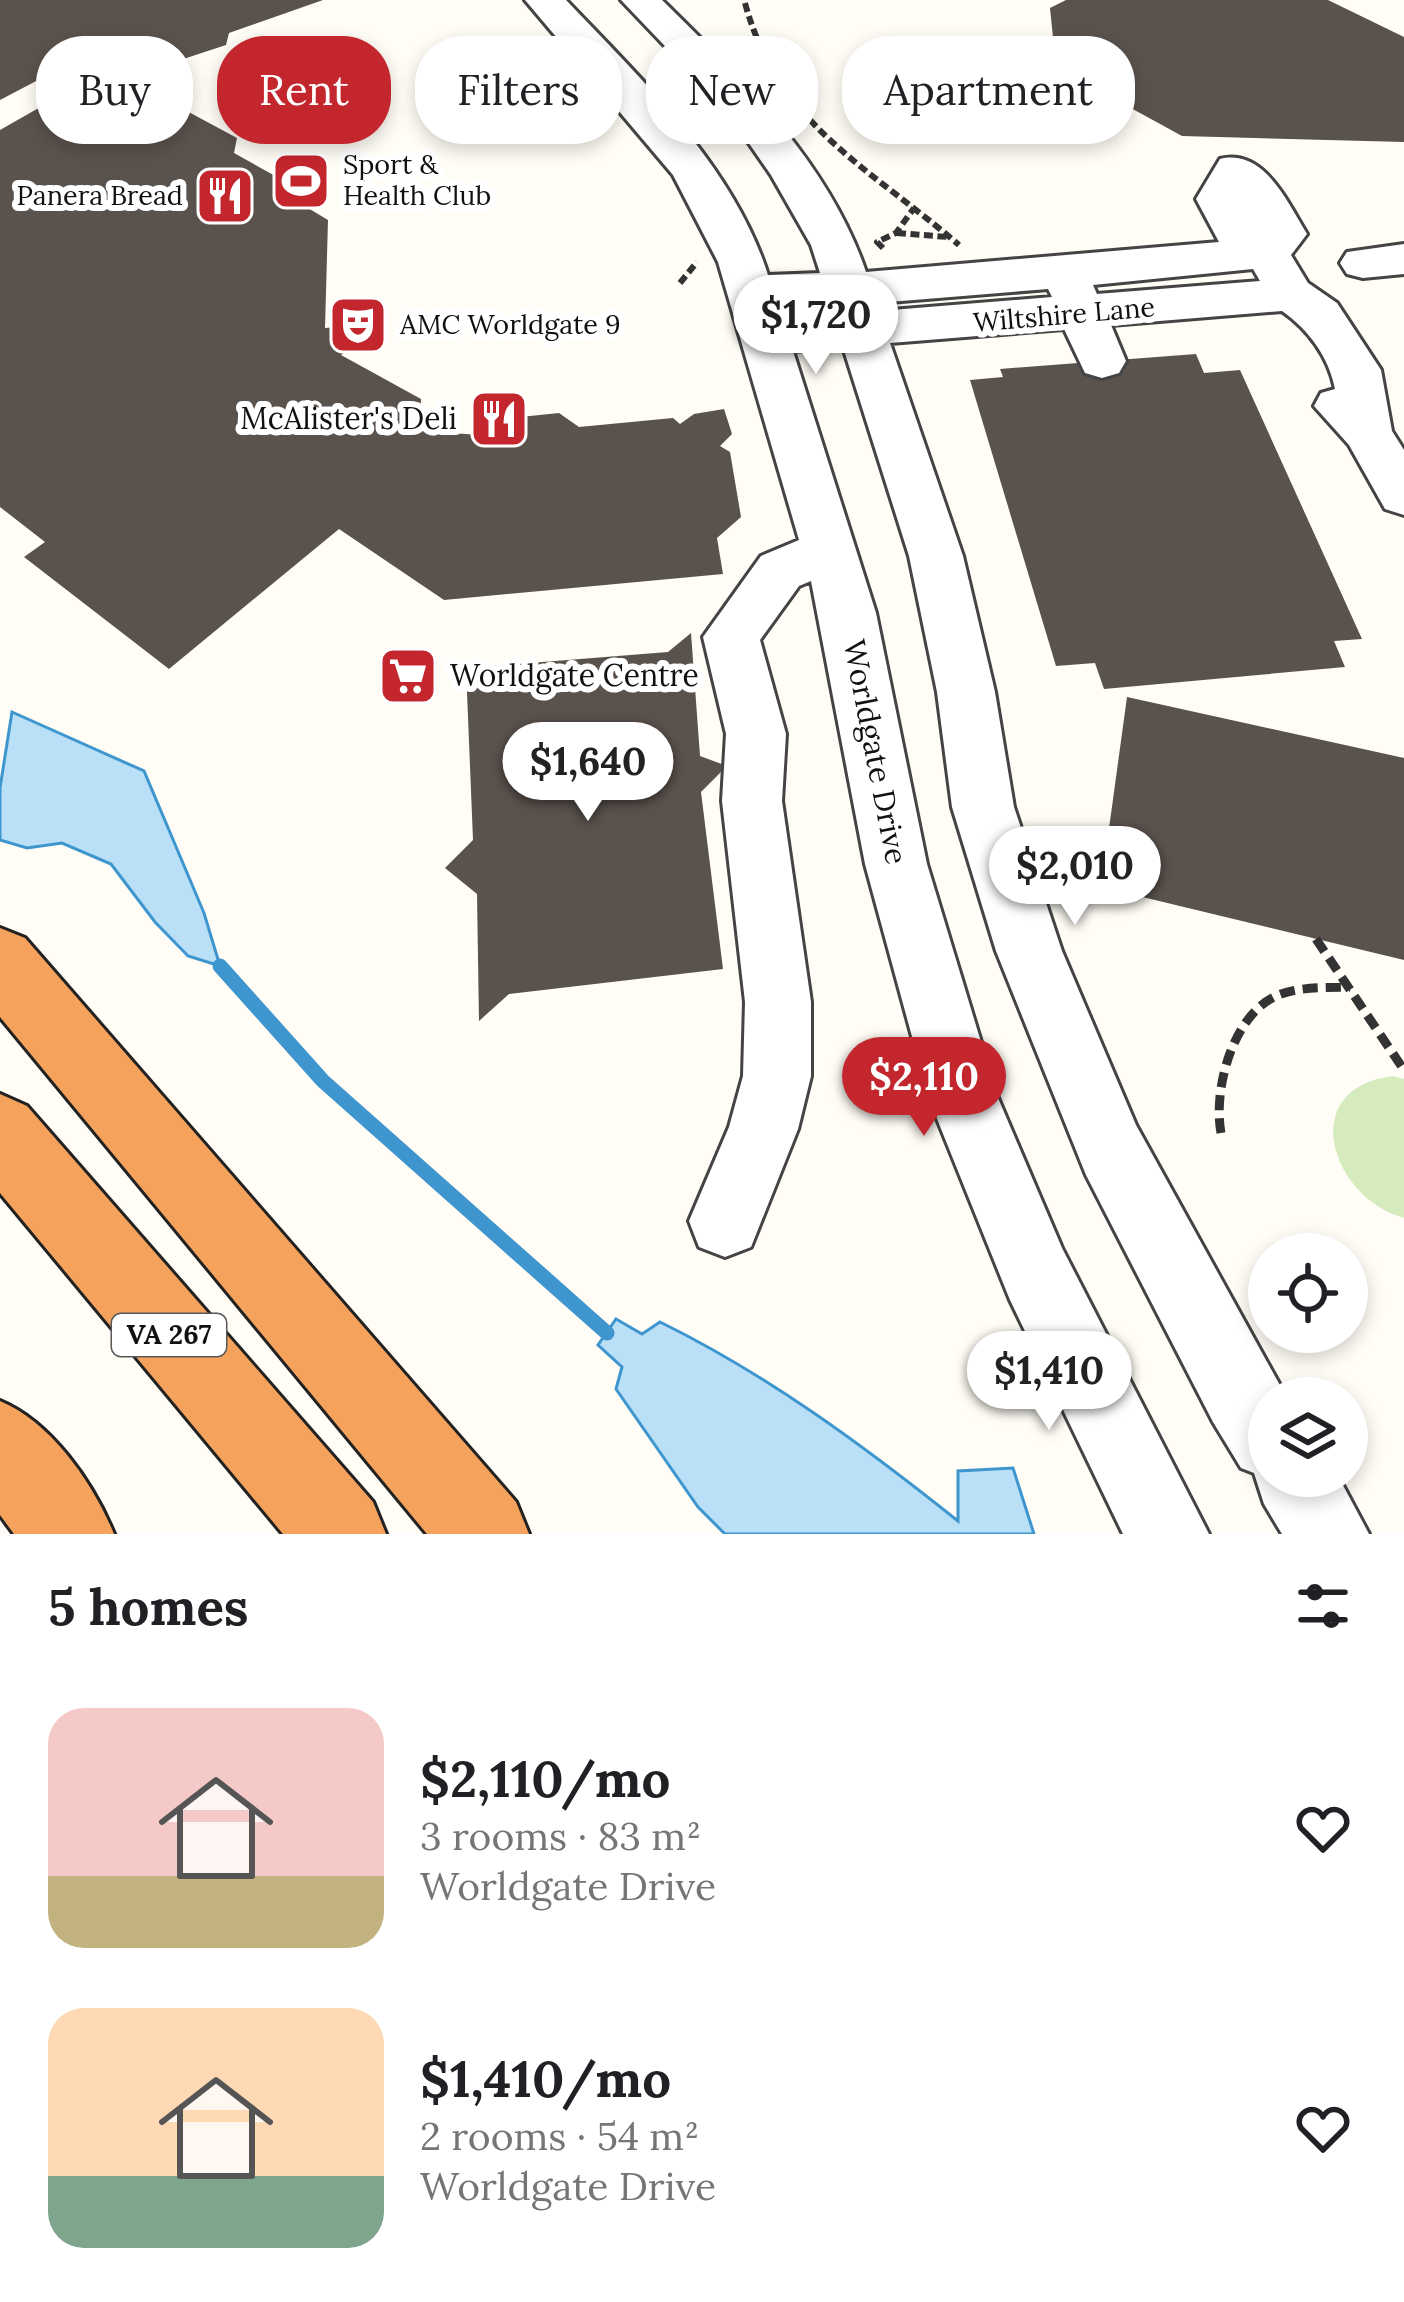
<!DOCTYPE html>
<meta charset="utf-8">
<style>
body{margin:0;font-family:Lora,serif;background:#f6f6f6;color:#202124;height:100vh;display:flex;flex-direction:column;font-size:45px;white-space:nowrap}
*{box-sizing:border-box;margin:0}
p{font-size:39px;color:#757577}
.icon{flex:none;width:66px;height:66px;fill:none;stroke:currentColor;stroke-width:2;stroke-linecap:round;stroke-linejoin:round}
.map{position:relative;height:1534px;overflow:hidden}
.sheet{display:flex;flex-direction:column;background:#fff;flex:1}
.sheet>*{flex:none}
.banner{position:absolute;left:36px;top:36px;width:1332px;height:108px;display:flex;gap:24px}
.fabs{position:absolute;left:1248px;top:1233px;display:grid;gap:24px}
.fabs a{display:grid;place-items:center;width:120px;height:120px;border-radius:50%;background:#fff;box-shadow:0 6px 18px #0003;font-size:60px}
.price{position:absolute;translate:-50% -102px;padding:0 27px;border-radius:42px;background:#fff;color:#222;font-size:39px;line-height:78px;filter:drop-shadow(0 3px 6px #0008)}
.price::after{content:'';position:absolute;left:50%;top:72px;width:36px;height:27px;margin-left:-18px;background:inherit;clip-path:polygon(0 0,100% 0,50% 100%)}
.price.active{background:#c4262e;color:#fff}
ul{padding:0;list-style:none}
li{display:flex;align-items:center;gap:36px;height:300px;padding:0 48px}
li span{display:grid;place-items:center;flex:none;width:336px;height:240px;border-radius:36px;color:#555}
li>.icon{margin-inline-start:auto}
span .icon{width:144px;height:144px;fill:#fffc;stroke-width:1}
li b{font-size:51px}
h2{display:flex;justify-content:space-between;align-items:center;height:144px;padding:0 48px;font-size:51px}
.chip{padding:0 42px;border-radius:48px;background:#fff;box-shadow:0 6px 18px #0003;font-size:42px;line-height:108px}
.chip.active{background:#c4262e;color:#fff}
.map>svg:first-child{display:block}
.green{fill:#d5ebbd}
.water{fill:#b9e0f7;stroke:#3f96cf;stroke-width:3}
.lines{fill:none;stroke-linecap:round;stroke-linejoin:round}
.stream{stroke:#3f96cf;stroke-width:15}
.building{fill:#5a524d}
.minor-casing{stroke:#444;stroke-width:6}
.highway-casing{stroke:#222;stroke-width:6}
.path-far1{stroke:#333;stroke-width:6;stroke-dasharray:9 4.5;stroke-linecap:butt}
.path{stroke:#333;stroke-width:9;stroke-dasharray:15 8;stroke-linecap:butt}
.minor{fill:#fff;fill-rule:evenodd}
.highway{fill:#f5a25d;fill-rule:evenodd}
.labels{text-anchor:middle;stroke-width:12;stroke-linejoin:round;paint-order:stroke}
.far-poi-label{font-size:27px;fill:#111;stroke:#fff;text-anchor:start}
.far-street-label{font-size:27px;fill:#111;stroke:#fff}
.shield{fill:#fff;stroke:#585858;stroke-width:3}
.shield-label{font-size:27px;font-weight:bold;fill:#111}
.poi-label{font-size:30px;fill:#111;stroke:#fff;text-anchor:end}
.street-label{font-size:30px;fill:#111;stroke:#fff}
</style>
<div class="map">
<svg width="1404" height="1534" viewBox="0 0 1404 1534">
<rect width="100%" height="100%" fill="#fffdf5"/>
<path class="green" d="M1393,1076L1404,1079V1218C1331,1198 1295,1088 1393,1076Z"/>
<path class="water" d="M12,712L144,771L204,913L220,966L188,956L155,922L111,864L62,843L27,848L0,840V788Z
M616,1319L642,1334L660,1322C768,1375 864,1446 958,1521V1471L1013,1468L1034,1534H725L698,1507L616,1389L622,1367L598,1345Z"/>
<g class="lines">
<path class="stream" d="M220,966L323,1081L607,1333"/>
</g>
<path class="building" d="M0,0H323L229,33L226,45L165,65L138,50L116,51L113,68L85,70L83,83L100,92L124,89L162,112L185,110L237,138L234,153L286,182L313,180L312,199L303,205L328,220L325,328L358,325L357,342L341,355L421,399L420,419L441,432L478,435L500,419L559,413L579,427L673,418L680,424L694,414L724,409L732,434L720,446L730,452L741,517L717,538L723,574L444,600L339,529L169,669L24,557L45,542L0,507V130L65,93L40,79L0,100Z
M1066,0H1328L1404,37V142L1182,136L1056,67L1050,8Z
M1196,354L1204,373L1240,370L1362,639L1334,641L1345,667L1104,689L1095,663L1056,666L970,380L1003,377L1000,369Z
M691,633L700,756L727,766L701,792L723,969L509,994L479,1021L477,894L445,868L473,840L466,668L668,652Z
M1127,697L1404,758V960L1101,887Z"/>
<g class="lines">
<defs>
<path id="minor" d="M525,0H566C642,80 734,167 768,275L820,273L811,245L771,175L726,110L621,0H662C742,79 829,163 866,272L1219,242L1196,199L1220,159C1264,148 1287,202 1307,234L1291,255L1308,283L1337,303L1381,370L1392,431L1404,450V515L1385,509L1349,445L1314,406L1321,393L1335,389C1329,357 1308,329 1282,311L1111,325L1126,361L1119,373L1102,378L1085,373L1064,329L890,343L963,556L995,692L1014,807L1062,951L1136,1125L1287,1398H1269V1476H1338L1369,1534H1282L1264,1504L1254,1473L1241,1468L1213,1422L1086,1175L996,951L952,807L937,692L909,556L843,347L793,351L876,613L927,864L998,1098L1062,1248L1209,1534H1123L1010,1300L929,1099L865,864L811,581L799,586L760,640L786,734L782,801L811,1002V1076L798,1129L751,1247L725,1257L699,1247L689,1221L729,1127L743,1076L745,1002L722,801L726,734L703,637L761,556L799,540L718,262L673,175ZM1253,269L1260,281L1097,294L1093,285ZM1048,289L1052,297L879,311L877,303ZM830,305L833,315L782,319L778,306Z
M1404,244V274L1363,278L1347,274L1340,263L1347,252Z"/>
<path id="highway" d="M0,928L25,938L516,1502L529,1534H427L0,1017Z
M0,1094L27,1106L373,1502L386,1534H283L0,1193Z
M0,1401C51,1422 93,1483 114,1534H14L0,1515Z"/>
</defs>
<use href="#minor" class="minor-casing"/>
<use href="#highway" class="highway-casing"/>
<path class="path-far1" d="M745,3C778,125 870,168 959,245
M897,233L948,237
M883,248L877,242L896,233L914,208
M680,283L697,262"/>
<path class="path" d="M1316,939L1404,1070
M1221,1133C1213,1090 1232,1018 1274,997C1296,986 1326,988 1350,987"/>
<use href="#minor" class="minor"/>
<use href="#highway" class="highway"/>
</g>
<defs>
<symbol id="stadium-square" viewBox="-11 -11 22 22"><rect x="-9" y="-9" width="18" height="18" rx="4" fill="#c4262e" stroke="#fff"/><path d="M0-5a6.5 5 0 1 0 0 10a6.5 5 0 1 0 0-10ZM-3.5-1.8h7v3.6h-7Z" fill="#fff"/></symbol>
<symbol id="restaurant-square" viewBox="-11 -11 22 22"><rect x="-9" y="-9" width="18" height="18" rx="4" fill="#c4262e" stroke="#fff"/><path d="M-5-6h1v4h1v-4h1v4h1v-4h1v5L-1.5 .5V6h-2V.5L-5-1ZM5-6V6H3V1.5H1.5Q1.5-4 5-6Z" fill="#fff"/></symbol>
<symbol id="theatre-square" viewBox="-11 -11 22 22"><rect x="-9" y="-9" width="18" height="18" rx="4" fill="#c4262e" stroke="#fff"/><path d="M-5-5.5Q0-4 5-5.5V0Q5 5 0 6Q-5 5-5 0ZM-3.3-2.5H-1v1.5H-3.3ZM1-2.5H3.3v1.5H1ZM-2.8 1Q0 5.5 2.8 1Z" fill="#fff"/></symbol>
<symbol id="supermarket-square" viewBox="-11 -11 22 22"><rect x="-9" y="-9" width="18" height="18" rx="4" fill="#c4262e" stroke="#fff"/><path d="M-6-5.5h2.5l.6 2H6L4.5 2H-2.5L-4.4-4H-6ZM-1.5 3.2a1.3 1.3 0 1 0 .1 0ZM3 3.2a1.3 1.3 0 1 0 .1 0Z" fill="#fff"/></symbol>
</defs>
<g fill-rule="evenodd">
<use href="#stadium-square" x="268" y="148" width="66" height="66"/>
<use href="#restaurant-square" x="192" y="163" width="66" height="66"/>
<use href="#theatre-square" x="325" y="292" width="66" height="66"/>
<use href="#restaurant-square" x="466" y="386" width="66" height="66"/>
<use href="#supermarket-square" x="375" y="643" width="66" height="66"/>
</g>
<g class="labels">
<g class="far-poi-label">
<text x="343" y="174">Sport &amp;<tspan x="343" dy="31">Health Club</tspan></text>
<text x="183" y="205" text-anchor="end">Panera Bread</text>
<text x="400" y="334">AMC Worldgate 9</text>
</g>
<g class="far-street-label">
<text transform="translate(1064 315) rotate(-5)" y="9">Wiltshire Lane</text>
</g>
<rect class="shield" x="112" y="1314" width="114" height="42" rx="9"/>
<g class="shield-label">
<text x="169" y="1344">VA 267</text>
</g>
<g class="poi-label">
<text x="457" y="429">McAlister's Deli</text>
<text x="450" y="686" text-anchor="start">Worldgate Centre</text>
</g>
<g class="street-label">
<text transform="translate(875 752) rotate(79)" y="10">Worldgate Drive</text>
</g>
</g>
</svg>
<div class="fabs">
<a><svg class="icon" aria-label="locate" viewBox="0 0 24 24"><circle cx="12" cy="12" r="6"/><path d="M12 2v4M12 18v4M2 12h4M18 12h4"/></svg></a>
<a><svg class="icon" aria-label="layers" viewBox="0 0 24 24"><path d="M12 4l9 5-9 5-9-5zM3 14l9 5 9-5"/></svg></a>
</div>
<b class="price" style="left:816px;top:377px">$1,720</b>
<b class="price" style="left:588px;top:824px">$1,640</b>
<b class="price" style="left:1075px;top:928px">$2,010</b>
<b class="price active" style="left:924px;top:1139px">$2,110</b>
<b class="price" style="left:1049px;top:1433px">$1,410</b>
<div class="banner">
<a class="chip">Buy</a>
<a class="chip active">Rent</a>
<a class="chip">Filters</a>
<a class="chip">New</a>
<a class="chip">Apartment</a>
</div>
</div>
<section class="sheet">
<h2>5 homes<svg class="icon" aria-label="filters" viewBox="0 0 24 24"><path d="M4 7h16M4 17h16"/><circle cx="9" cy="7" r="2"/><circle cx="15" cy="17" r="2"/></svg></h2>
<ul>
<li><span style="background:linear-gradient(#f6c9c9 70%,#c2b280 0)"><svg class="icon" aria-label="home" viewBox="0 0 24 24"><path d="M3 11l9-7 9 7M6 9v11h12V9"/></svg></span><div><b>$2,110/mo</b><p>3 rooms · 83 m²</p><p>Worldgate Drive</p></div><svg class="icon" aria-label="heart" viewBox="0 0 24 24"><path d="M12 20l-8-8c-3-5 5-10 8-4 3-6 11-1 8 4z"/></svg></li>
<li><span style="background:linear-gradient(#ffd9b3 70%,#7fa58c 0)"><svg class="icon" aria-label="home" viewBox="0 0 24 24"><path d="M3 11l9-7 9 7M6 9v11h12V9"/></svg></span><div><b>$1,410/mo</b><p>2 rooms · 54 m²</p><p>Worldgate Drive</p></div><svg class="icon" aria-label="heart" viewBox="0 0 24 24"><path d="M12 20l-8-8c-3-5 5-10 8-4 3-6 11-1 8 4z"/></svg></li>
</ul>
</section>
